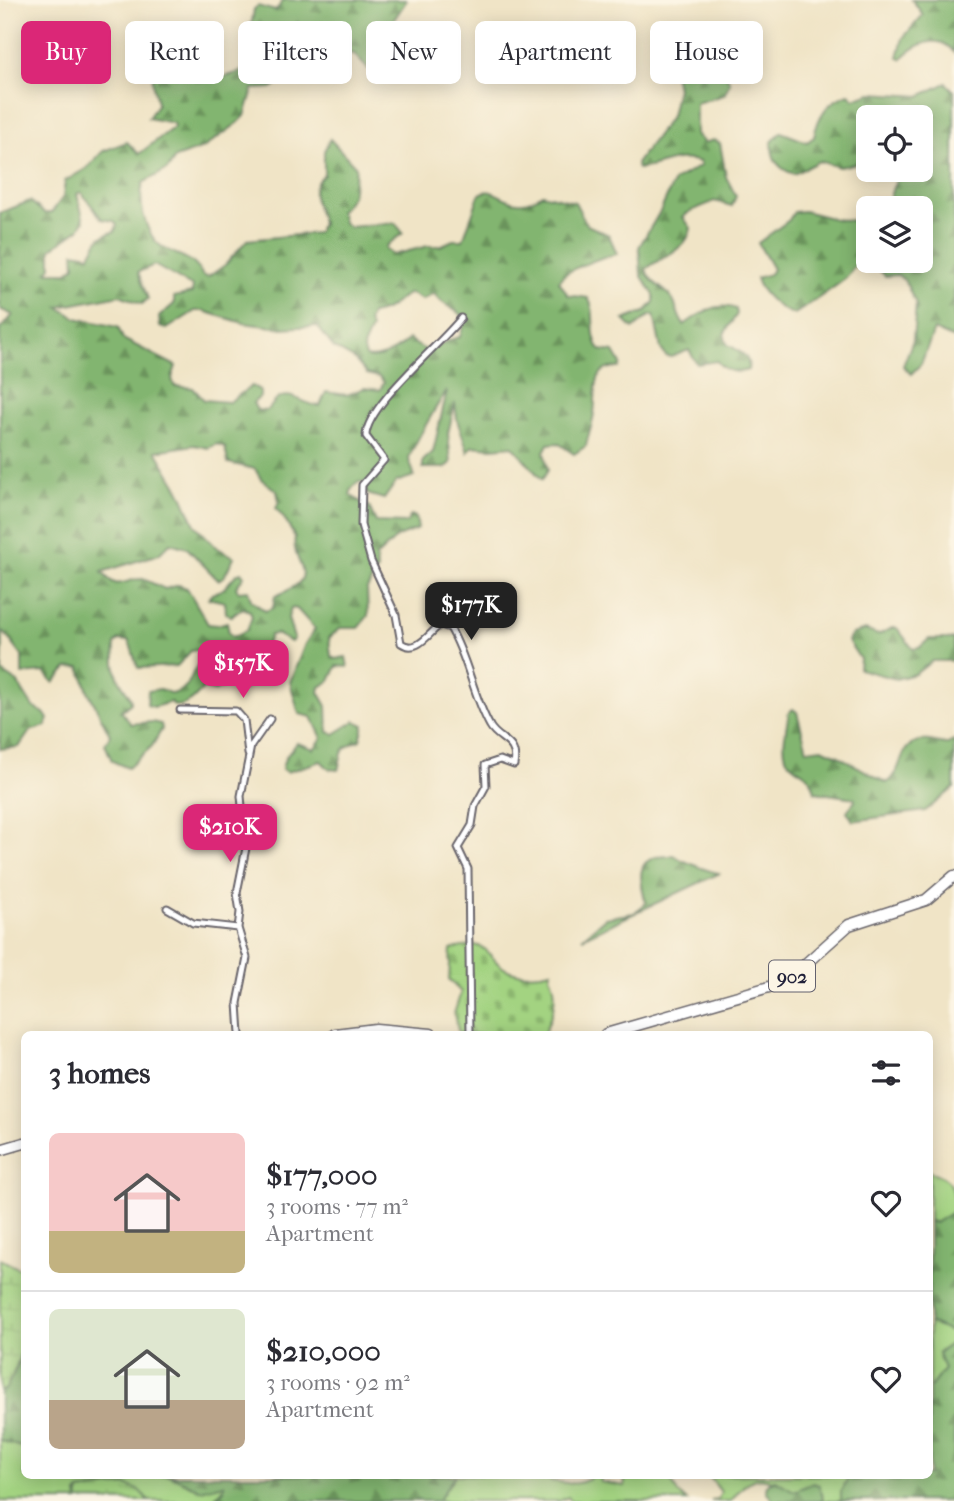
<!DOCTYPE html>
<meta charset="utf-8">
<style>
body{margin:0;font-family:"IM FELL French Canon",serif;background:#f7f7f7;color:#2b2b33;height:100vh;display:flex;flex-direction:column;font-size:26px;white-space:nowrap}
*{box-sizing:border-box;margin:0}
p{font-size:23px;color:#7c7c81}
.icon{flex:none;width:38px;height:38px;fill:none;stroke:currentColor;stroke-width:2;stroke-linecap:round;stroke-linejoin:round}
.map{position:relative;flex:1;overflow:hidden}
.details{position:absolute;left:21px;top:1031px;width:912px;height:448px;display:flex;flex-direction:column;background:#fff;border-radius:10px;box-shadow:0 4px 18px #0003}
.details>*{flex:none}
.top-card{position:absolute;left:21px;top:21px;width:914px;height:63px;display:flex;gap:14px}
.buttons{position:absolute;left:856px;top:105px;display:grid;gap:14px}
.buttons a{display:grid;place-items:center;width:77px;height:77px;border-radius:10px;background:#fff;box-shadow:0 4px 18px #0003;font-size:35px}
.price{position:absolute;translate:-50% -60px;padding:0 16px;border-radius:14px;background:#db2777;color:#fff;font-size:23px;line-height:46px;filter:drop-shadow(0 2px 4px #0008)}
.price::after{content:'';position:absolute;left:50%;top:42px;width:21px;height:16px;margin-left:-10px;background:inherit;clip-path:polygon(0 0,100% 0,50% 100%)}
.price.selected{background:#222;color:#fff}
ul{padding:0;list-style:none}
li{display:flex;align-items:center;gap:21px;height:175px;padding:0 28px}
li+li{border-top:2px solid #e1e1e2}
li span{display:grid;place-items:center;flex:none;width:196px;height:140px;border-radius:10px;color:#555}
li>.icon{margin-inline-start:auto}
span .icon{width:84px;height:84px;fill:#fffc;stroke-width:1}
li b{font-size:30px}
h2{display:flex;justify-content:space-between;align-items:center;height:84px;padding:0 28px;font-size:30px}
.chip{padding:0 24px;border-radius:10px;background:#fff;box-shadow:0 4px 18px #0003;font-size:24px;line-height:63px}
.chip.selected{background:#db2777;color:#fff}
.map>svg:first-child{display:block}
.green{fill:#a3d381;stroke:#627a5e;stroke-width:2}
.forest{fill:url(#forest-firs);stroke:#526c55;stroke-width:2;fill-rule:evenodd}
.wetland{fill:url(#wetland-marsh);stroke:#627a5e;stroke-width:2}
.cemetery{fill:url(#cemetery-stones);stroke:#627a5e;stroke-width:2}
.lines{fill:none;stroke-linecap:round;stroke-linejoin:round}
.street-casing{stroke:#6a666c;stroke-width:9}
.highway-casing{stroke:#6a666c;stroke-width:13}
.street{stroke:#fff;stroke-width:5}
.highway{stroke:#fff;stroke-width:10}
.labels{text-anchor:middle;stroke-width:5;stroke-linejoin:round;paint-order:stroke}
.shield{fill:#fcf5e5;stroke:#63616e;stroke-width:2}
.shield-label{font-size:19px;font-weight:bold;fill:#22223b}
</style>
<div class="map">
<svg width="954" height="1501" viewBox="0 0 954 1501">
<defs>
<pattern id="forest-firs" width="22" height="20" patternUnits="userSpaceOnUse" patternTransform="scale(1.75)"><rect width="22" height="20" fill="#82b56f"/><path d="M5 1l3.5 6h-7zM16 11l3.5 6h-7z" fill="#6a935c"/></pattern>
<pattern id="wetland-marsh" width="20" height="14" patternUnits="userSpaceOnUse" patternTransform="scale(1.75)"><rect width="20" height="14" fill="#a3d381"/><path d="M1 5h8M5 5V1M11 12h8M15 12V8" fill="none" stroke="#8cb570"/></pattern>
<pattern id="cemetery-stones" width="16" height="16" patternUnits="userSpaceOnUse" patternTransform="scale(1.75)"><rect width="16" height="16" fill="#a3d381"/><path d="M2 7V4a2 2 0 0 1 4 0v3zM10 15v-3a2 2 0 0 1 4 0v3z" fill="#8cb570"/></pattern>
</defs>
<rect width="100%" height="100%" fill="#fcf5e5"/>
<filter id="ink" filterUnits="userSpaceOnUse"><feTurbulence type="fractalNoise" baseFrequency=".0143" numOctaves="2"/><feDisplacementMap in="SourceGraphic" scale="14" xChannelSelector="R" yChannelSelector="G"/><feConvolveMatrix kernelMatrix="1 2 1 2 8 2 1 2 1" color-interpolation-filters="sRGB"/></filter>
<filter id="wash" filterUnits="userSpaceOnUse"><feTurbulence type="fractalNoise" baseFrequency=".00686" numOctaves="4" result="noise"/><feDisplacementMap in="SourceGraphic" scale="28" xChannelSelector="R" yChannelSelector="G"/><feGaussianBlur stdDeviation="1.57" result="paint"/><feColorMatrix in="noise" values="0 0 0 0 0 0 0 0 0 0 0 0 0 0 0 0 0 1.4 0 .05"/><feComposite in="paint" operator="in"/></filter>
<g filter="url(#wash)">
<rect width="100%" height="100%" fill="#f0e4c6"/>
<path class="green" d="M929,1171C954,1181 954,1184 954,1211L935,1223L929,1221Z
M929,1323L954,1333V1342L938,1353L944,1369L929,1389Z
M0,1440L24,1448V1475H84L102,1485L113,1478V1475H170L201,1490L219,1484L226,1485L214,1501H149C132,1477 105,1489 80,1491L77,1494L78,1501H0Z
M455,1475H547L551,1481C565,1483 583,1487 593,1475H602L600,1482L625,1486L624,1475H668L677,1492L687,1501H571L568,1497L559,1501H438Z
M708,1475H850L841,1491V1501H823L822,1492L805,1489L794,1491C761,1476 755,1469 731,1501H711L718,1499L721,1492Z"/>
<path class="forest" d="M283,0H407L393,21L377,34L383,53L377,69H368L353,53L342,55L311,44L301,48L288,79L271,88L253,89L245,116L238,123L203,148L175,158L168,169L143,183C138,202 145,237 164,248C182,258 193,257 203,276L208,277L225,265L247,240L317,233L322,224C319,206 304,190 324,175V151L330,139L356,167L352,196L340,212L343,222L349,227L395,223L403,233L386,246V250L393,255L428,246H440L453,240H463L479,195C495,180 509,218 542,194L575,202L587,225L609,235L617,254C605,256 563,270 559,281L568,295L588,298C598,313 588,333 600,350L614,352L621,364L619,368C590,364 597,396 594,413C593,424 588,435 586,446L574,454L558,443L548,444L544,452L548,470L542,480L513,446L492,448L472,446L468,452L457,420L455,403L448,433L451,463L445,468H423V461L433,452L447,391C441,398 408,454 409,460C410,466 414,469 414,476L396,482L384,499L367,494L364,482H359L352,488L350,495L369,507L376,522L406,523L411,515L416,517L418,529L397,537L376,557L377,570L367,589L368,616L358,628H340L329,638L331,656L335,659L346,657L348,667L337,666L330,681L320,687L319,692L327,706L328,732L334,734L355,721L364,725L360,740C338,749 343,752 338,770L329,769L321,761L287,772L282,769L285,758L297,743L314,749L322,738L312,717L299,714L290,682L305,644L315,629L297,609L291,608L288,618L294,638L291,642L276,634L270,635C265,651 257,679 244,689L239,684V664L231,662L226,665L229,684L215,691L204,688C194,698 191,705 175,706L171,702L154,707L147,705L148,691L160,689L172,694C196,686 187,674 201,662L217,670L219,661L206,659L197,650L191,651L177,666L138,668L129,641L119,640L115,644C114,657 114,672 121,683C125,691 131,694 131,703L121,711L131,724L152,722L161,724L162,729L152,746L128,768L112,761L105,744L110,735L88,691L80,667L67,668L54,683L44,672L22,674V656L3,631L2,672L17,682L33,707L44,713L48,719L46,726L30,731L19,747L0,749V329L13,315L0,309V213L30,201L44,213H51L63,197L65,181L87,168L103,151L127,142L139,154L174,127L173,123L148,118L157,105C157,96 151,87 153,78C157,50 187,74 199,77C215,81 235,75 248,68L252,59L245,50L246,28L252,22L254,9L258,6L276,11ZM81,192L102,219L114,221L117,225L115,231L100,237L90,255L74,252L75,266L68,272H47L51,267V249L79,229L84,221L77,194ZM154,265L193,287L192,293L174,297V304L159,317L160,327L167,329L195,311H203L243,323L281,328L317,326L334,348L354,359L367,374L379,377L384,382L380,390L364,388L347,395L326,392L320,406C306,406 291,391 279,398C273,402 272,407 266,411L257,410L253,403L260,397V390L252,386L229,402L204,400L193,388L174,386L172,378L176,366L123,339L118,327L76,318L59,307L120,295L142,304L148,299L138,272ZM410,293L422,300L434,293C442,307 456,307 465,319L460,337C432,342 436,362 409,339C399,349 380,361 366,357L363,347L371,329L368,321L371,314C395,310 392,301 410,293ZM217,444L225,447L228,463L255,469L261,479L277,491L279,501L276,509C285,516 289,528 295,537C290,567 326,576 275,596L273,608L265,611L251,600L248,590L238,591L236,587L244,576L241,572C232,575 231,583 223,589C217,593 213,591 208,598L225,602L226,613L231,616L243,608L250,611L252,617L247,630L233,637L229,633L227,622L217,625L208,624L187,588L179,585L165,589L143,579C122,578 120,594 102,572L159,554L170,543L187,548L218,580L224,577L234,557L216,547L195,525L181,493L156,451L194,445L208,448Z
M912,0H954V52C938,32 915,45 901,59L898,57L903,38L923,15Z
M700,35L715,45L716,49L705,65L713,72L724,71L730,82L724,95L696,103V134L704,143L713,140L720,143L726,177L736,196L732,206L714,201C704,207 690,209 683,217L691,228C688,250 660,257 646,269C649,284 665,287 672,299C678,308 677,316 684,325C699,314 717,301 736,309L737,314L724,334L727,344C738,351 751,355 748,370C736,374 724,371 717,361L697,364L689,350L671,357L666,356L661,349L654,315L649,316L633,329L624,320L645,312L654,302V295L641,275L639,247L661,210L674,181L700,166V162C679,154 658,167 638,169L636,164L671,116L677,88L671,59L673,46Z
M946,83L954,91V339L934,330L921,364L911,374L903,366L913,340L916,304L905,281L898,275L885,276L871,261H920V208H886C893,193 891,182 904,170H920V117H868L862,155L855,164L839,167L819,161L794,174C778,169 771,158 772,142L781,132L807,142L814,137C818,115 828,101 849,94L854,99L871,93L920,96Z
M804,211L835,219L868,222V257L860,259C855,265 851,272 846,278C842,282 797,313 794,314C780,311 759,292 756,278L770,274L773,269L758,243L789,220L794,212Z
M892,628H897L913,649L919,648L929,639H954V661H932L915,674L896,679L859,669L860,659L848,641L852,634L865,630L878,635Z
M793,709L797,712L807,750L822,748L833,753L887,783C904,772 897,745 920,741C930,739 938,744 948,744L954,740V788L925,811L853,821L847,811L855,801L854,798L815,792C810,770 802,775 790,763C779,753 787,725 789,712Z
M674,855C679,860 713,873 720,873L582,938L605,918L634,913L645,904C645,890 631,864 656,857C662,856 667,857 674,855Z
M954,1211V1333L929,1323V1221L935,1223Z
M954,1342V1501H841V1491L850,1475H929V1389L944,1369L938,1353Z
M24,1343V1448L0,1440V1391L5,1390L20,1361Z
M170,1475H455L438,1501H214L216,1496L224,1490V1484L201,1490Z
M775,1480L794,1491L813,1483L819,1485L823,1501H773L766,1491L767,1484Z"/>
<path class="wetland" d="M0,1259L24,1271C24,1319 30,1347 5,1390L0,1391Z
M125,1485L139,1490L149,1501L78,1500L80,1491Z"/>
<path class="cemetery" d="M475,945C489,948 490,957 501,966C514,976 536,975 551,971L550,976C560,995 552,1015 544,1034H459L454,1014L461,992L449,980L451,949Z"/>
</g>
<g filter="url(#ink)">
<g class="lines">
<defs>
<path id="street" d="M461,318C441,344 366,406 366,436L384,460L362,485L361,525L371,561L396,615L401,643C417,654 428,634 440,625L450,628C468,658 473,696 490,726C498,741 519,740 514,765L500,760L485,765L486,786L475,806L472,825L458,848L468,869L470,1034
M180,710L236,711L244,720L248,754
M167,908L193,923L238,928
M240,1034L238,1003L247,958L238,928L240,912L237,893L246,848L241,796L251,746L270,719"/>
<path id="highway" d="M335,1034L376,1029L431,1034
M606,1034L776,985L793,975L849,925L926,900L954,876
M0,1150L24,1143"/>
</defs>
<use href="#street" class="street-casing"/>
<use href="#highway" class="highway-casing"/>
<use href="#street" class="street"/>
<use href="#highway" class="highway"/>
</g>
</g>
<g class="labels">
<rect class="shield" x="769" y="960.5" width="46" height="31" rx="5"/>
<g class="shield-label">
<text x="792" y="983">902</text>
</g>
</g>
</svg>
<div class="buttons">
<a><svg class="icon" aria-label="locate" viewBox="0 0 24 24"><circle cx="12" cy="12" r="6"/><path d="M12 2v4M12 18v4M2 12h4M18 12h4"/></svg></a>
<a><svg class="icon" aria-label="layers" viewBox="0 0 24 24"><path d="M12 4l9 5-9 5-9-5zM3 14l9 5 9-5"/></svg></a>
</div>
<b class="price selected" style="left:471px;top:642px">$177K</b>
<b class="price" style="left:243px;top:700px">$157K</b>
<b class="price" style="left:230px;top:864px">$210K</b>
<div class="top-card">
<a class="chip selected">Buy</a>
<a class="chip">Rent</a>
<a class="chip">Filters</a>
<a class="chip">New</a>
<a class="chip">Apartment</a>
<a class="chip">House</a>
</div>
<section class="details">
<h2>3 homes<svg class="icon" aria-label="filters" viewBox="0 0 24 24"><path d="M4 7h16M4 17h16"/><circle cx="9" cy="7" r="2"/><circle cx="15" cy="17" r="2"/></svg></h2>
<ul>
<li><span style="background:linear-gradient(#f6c9c9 70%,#c2b280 0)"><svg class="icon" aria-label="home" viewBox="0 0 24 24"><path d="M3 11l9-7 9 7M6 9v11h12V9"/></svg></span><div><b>$177,000</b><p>3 rooms · 77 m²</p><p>Apartment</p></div><svg class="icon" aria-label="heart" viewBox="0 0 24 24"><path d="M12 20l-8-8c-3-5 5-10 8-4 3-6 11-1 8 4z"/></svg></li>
<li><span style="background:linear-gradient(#dfe7d0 65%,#b9a48a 0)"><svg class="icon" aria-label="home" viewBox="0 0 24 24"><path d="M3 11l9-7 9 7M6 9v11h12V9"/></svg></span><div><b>$210,000</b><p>3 rooms · 92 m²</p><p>Apartment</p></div><svg class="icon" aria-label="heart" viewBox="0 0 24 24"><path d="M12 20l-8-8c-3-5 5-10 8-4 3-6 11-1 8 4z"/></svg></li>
</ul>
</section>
</div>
